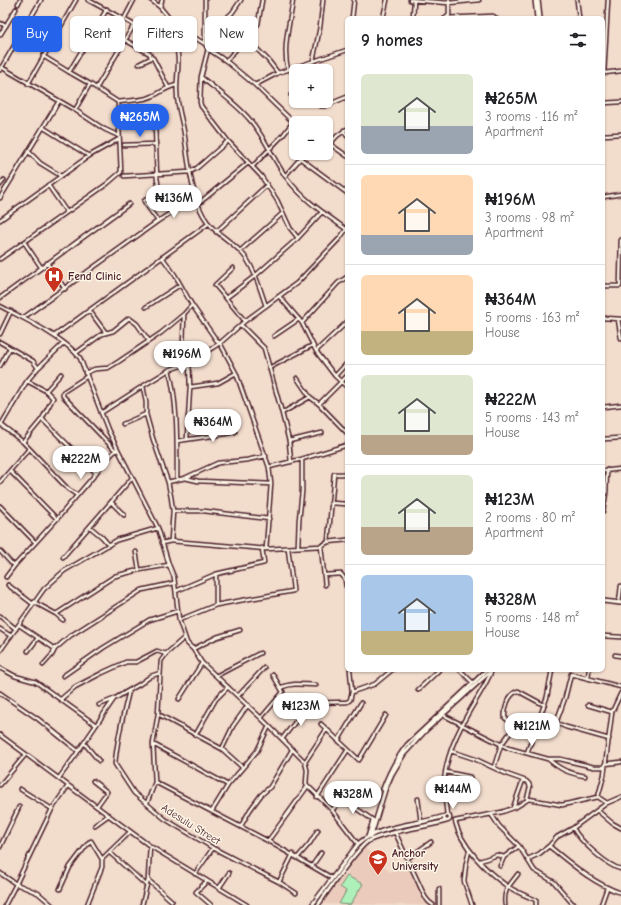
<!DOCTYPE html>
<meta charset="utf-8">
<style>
body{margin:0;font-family:"Comic Neue",sans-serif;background:#f6f6f6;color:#202124;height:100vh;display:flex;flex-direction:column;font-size:15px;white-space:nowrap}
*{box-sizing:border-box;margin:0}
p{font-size:13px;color:#757577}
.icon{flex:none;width:22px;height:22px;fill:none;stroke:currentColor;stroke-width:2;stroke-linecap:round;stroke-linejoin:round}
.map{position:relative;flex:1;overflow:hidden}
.side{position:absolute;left:345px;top:16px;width:260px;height:656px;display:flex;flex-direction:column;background:#fff;border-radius:6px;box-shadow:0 1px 3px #0004}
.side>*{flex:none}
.top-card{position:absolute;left:12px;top:16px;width:273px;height:36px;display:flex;gap:8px}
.fabs{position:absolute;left:289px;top:64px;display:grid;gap:8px}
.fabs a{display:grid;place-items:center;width:44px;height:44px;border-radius:6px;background:#fff;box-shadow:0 1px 3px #0004;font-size:20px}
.price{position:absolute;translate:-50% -34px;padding:0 9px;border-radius:14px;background:#fff;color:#222;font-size:13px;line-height:26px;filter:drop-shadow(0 1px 2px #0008)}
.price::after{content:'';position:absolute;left:50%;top:24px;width:12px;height:9px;margin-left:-6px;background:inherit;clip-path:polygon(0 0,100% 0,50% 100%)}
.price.current{background:#2563eb;color:#fff}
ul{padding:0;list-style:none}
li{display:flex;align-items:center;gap:12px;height:100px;padding:0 16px}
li+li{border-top:1px solid #e0e0e0}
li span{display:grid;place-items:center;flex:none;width:112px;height:80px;border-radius:6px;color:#555}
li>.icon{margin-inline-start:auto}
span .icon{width:48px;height:48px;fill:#fffc;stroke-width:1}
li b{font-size:17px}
h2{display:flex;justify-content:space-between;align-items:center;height:48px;padding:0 16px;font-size:17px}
.tag{padding:0 14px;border-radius:6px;background:#fff;box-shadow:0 1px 3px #0004;font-size:14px;line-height:36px}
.tag.current{background:#2563eb;color:#fff}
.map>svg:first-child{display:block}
.built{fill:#ebcbbb}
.green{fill:#aef0b9;stroke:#7c8872}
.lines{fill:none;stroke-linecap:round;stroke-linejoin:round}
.minor-casing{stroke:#4a1f2b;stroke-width:5.5}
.tertiary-casing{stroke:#4a1f2b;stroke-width:6}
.minor{stroke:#fcf5e5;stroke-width:2.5}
.tertiary{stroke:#fcf5e5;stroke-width:3}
.labels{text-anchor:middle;stroke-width:3;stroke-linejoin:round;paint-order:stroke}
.poi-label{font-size:11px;font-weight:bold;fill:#4a1f2b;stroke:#fcf5e5;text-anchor:start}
.street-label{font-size:11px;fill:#4a1f2b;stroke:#fcf5e5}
</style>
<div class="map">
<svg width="621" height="905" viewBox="0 0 621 905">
<rect width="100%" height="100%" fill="#f2dccc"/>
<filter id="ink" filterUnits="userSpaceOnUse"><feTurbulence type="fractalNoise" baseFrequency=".025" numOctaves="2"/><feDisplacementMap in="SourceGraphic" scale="8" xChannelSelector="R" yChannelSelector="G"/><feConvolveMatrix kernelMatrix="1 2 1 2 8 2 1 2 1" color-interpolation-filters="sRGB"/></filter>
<g filter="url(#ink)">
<path class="built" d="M364,847L390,872L406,865L424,899L431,905L319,904L341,878L347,874L350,865Z"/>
<path class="green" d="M347,876L363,884L350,905L339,904L346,891L340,887Z"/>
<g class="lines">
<defs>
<path id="minor" d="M88,0L164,41
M151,0L160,7L169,18L181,29L205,44L208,49L226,61L255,85L293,122
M410,0L449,3L479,0
M577,0L579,18
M18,4L20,0
M160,7L162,0
M169,18C171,32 177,43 178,57C179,69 176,81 177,93C177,106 182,120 184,132C188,157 191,194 203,215C212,232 228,238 240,251C253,263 260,289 266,306
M352,18L354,0
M383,18L387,0
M413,18L414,1
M445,18L493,16L496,18
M446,18L449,15V0
M124,19L134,0
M0,23L6,26
M0,35L16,9
M205,37L232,13L241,0
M246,38L268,60L278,73
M125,40L150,54L151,58
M205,44V0
M208,49L201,77L200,102L201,106L228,141L261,176L277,200L290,228L298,238
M43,56L69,72L107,9
M226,61L258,24L262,0
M313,61L320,27L323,0
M139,64L151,58H153L168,87
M1,67L75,110L104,129L119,136
M0,70L41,0
M288,70C282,47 290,23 293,0
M69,72L90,84
M604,73L608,0
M604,73L621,71
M202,78C218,91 237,104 250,120C265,137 273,159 286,177C302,199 325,214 346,229
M28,84L76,0
M255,85L278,73L347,50
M97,87L134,25
M291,95H296
M317,101L321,106H325L347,97
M118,102C129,100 143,101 153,96C162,92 166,87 177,85
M603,103L621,102
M127,116H152L155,124L157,178L159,190L157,192L144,201
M44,128L89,156
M347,129L337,136L330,144L347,156
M344,130L347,136
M603,135L621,134
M326,141L330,144
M124,145L156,144
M29,152L40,163L61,176
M301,159L347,193
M253,166L284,134L293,122L296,123
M124,176L190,172L197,168L228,141
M285,176L305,153
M0,185L4,180
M48,185L66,211
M174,191L183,205
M603,197L621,194
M0,198L59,101
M145,203L158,221
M198,204L248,163
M0,220L89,156L119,139
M216,232L267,185
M24,242L41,267
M240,251L283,213
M162,257L175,275L192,305L217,341L220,343L236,373L269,467L271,484L266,549
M0,259L107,184L121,172L118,102L90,84L75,110
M47,263L55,275
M233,268L215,285L245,321
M57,277L65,289
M603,286H620
M620,286L621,240
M279,296L302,323L316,351L335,376L347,387
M0,298L129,204
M226,298L255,276L298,238L322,212
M0,306C23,318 65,338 80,358L108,430L158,528L169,565L174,577L179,620L187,643L193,649L202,663L261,718L305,762L307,770L306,784L332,810L358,844
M146,307L180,285
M89,310L106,333
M184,315L183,344L189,363L190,387L187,439
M23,318L158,221L183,205L196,199
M603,318L621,319
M618,319L621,338
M302,323L338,283L347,277
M241,325L264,348L282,413L289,441L291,462
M0,334L11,311
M54,336L208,224
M274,336L299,319
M0,342L33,361L38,368
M316,351L347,322
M76,353L102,334L113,331L129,318L137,324L149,341
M0,366L10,348
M269,368L313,345
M169,370C178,402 177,445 177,479
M85,373L95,369L108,368L118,362L161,333L184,314L192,305
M335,376L347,363
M86,377L63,392V396L116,451
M297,378L310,397L319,404L347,433
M143,386L146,402V414L153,439L168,482L171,497L173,511L171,541
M190,387L218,383L236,373
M46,391L61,374
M319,404L347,376
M603,407L621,405
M101,413L143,386L169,370L189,363L220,343L245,321L297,283L340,238L347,228
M282,413L310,397
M188,416L215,413
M42,419L96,473
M0,424L23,442L68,489L77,495
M123,424L146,414
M1,425L27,381L38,368L64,343
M603,439L621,438
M177,441L225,434L235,432
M289,441L322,433
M23,442L42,419L53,398L46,391L27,381
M269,467L302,459L347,445
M10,471L57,519
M603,471L621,469
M185,478L198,481L271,484
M0,482L29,449
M168,482L185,478L218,463L247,460L266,456
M111,502L124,515
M331,503L347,504
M0,506L35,542
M173,511H204L269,519
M603,511L606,493L607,470
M90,527L102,537L109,545
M328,542L334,474H347
M162,543L171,541L266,549L321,546L328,542L347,540
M298,546L299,520L302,492V459
M321,546L325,585
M0,551L11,563L15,565L16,564L57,519L93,477L104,462L117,449
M136,552L139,570
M63,557L132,478
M216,574V605
M325,575L341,574L345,579L346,586
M6,577L15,565
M8,585L33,604
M176,591L216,574L264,563L262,548
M34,602L56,614L63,620
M619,603L621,586
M56,614L115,576L139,570L169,565
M0,616L16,629
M179,620L216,605L293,591V589L288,548
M19,625L55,649L52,655L43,665
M0,629L11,636
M603,636L621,637
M55,649L70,636L142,590L174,583
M193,649L217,637L240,630
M0,651L44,589L64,571L117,540L158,528
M28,651L38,638
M615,655L621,656
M0,668L15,676L36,682L96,725
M350,670L352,692
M460,670L473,683
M63,676L103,648L149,620L178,611
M216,676L260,653
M588,678L589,670
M282,687C295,682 303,685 316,685
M418,690L439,670
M129,691C123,715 117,739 115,764L134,793L165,819L213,848L279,882L296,893
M0,693L38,719L78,751
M238,696L264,668
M61,699L75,687L102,673L126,662H136L157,651L166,654
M179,699L202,663
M99,705L114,699
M588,705L612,712
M158,714L222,749L242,767
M443,715L508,748L548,759H560L594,767H605
M540,716L566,727L609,739
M261,718L283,692L273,675
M556,723L565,698L571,674L621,687
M321,724L359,760L386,715
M534,732L515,726L505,718C504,709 508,694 518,691L544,705
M196,734L216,699L228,687
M0,735L150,846L247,905
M282,739L303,712L306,703L347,702L350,700L352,692L375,684L392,670
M338,741L361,703
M84,743L99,761
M153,744L228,785
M222,749L233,726L248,705
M451,751L475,759L509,775L526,781L529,784L530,787L527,799
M527,753L547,697L552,670
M548,759C561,770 568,773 585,776
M305,762L326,730
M605,764L621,762
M494,767L501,745L515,726
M446,772L470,777L472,788
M59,778L75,756L114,699L140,684L151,676L160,673
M93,781L107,792L97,806
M155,782L268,841L332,878
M0,785L26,754
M20,789L52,809
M317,797L347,751
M598,797L604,775L612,712L621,693
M418,799L421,822
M147,803L155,782L153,744L158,714L161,661L166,654L184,638
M513,808L523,780
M332,810L338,804L345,801L373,820
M212,811L228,785L257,751L269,726
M598,811L612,823L621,828
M491,814L499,826L519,846L534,870L554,882L572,903L576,905
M447,815C446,805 444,794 444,784C445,764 453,742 462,725C471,706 484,690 492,670
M444 818a3 3 0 1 1 6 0a3 3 0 1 1-6 0Z
M95,825L109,815
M241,826L250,810L261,795L270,787L292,750
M573,828C580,841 607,866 621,869
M395,832L425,897L429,902L433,905
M268,841L307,787
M549,846C571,864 594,884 621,893
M0,847L19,807
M469,851L466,864L464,881L472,905
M109,852L146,885
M298,857L310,843L318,830
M408,858L431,842
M102,859L130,832
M528,859L539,854L549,846L557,837L573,828L607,803L621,797
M480,861L497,855L504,857
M312,866L321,853
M500,866L504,857L519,846
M0,873L16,884L38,893L52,905
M195,874L213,848
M148,880L172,901
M207,881L196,892L211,905
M279,882L293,854
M219,888L229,873
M60,889L70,867L89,842L91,841L102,859V867L87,905
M439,889V905
M5,905L16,884L52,809L68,786
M142,905L148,880L150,846
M505,905C503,890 509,886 518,874
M536,905V900C526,896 516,892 507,886C487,872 461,846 455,821L502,812L516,807L529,799L562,805L598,797L607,803
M601,905L607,888"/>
<path id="tertiary" d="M535,0L537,18
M538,0L540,18
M603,601L621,603
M383,789C389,773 396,759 407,745L487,670
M371,836L385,790L392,774L404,754L426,730L492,670
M368,837L373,821
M312,905L358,844C379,825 418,825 445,816
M318,905C327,892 359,845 370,840C394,830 421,828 446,821"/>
</defs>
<use href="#minor" class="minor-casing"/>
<use href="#tertiary" class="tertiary-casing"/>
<use href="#minor" class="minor"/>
<use href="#tertiary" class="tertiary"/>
</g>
</g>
<defs>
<symbol id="hospital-pin" viewBox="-11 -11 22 30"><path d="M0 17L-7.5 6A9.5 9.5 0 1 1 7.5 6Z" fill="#c8321e" stroke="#fcf5e5"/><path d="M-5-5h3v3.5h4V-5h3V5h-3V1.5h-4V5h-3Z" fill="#fff"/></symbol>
<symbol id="university-pin" viewBox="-11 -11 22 30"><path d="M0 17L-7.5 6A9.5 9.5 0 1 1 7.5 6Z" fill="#c8321e" stroke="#fcf5e5"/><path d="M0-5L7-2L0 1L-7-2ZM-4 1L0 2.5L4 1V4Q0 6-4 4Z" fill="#fff"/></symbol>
</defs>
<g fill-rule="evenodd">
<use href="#hospital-pin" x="43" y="265" width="22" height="30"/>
<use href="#university-pin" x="367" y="848" width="22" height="30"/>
</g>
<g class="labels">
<g class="poi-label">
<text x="68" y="280">Fend Clinic</text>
<text x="392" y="857">Anchor<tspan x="392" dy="13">University</tspan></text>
</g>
<g class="street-label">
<text transform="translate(191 824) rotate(32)" y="4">Adesulu Street</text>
</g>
</g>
</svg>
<div class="fabs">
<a>+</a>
<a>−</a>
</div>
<b class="price current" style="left:140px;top:138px">₦265M</b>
<b class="price" style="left:174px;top:219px">₦136M</b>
<b class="price" style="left:182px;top:375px">₦196M</b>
<b class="price" style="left:213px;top:443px">₦364M</b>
<b class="price" style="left:81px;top:480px">₦222M</b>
<b class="price" style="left:301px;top:727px">₦123M</b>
<b class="price" style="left:532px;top:747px">₦121M</b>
<b class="price" style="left:453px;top:810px">₦144M</b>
<b class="price" style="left:353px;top:815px">₦328M</b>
<div class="top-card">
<a class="tag current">Buy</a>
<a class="tag">Rent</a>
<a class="tag">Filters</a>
<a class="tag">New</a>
</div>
<section class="side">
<h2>9 homes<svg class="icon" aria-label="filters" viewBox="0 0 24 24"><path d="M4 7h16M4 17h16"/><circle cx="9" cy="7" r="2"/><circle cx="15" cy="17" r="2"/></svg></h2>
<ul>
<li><span style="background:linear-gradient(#dfe7d0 65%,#9aa5b1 0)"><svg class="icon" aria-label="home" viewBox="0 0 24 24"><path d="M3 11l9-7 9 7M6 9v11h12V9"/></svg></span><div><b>₦265M</b><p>3 rooms · 116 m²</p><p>Apartment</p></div></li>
<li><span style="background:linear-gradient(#ffd9b3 75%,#9aa5b1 0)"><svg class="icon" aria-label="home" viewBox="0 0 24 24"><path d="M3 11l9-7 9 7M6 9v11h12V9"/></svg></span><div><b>₦196M</b><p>3 rooms · 98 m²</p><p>Apartment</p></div></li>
<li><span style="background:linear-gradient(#ffd9b3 70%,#c2b280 0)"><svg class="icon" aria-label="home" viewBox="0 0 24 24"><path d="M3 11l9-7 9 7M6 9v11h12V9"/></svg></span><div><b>₦364M</b><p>5 rooms · 163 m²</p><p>House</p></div></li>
<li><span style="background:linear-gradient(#dfe7d0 75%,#b9a48a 0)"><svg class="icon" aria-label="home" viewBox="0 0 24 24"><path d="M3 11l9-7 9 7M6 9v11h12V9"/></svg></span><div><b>₦222M</b><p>5 rooms · 143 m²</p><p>House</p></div></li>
<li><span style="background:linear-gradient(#dfe7d0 65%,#b9a48a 0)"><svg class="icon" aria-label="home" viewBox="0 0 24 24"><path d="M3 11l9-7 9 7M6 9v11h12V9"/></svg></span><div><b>₦123M</b><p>2 rooms · 80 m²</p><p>Apartment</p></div></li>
<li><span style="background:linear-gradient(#a9c7e8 70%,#c2b280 0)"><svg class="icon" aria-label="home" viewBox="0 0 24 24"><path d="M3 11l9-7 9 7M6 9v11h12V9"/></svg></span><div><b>₦328M</b><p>5 rooms · 148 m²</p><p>House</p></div></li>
</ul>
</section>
</div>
